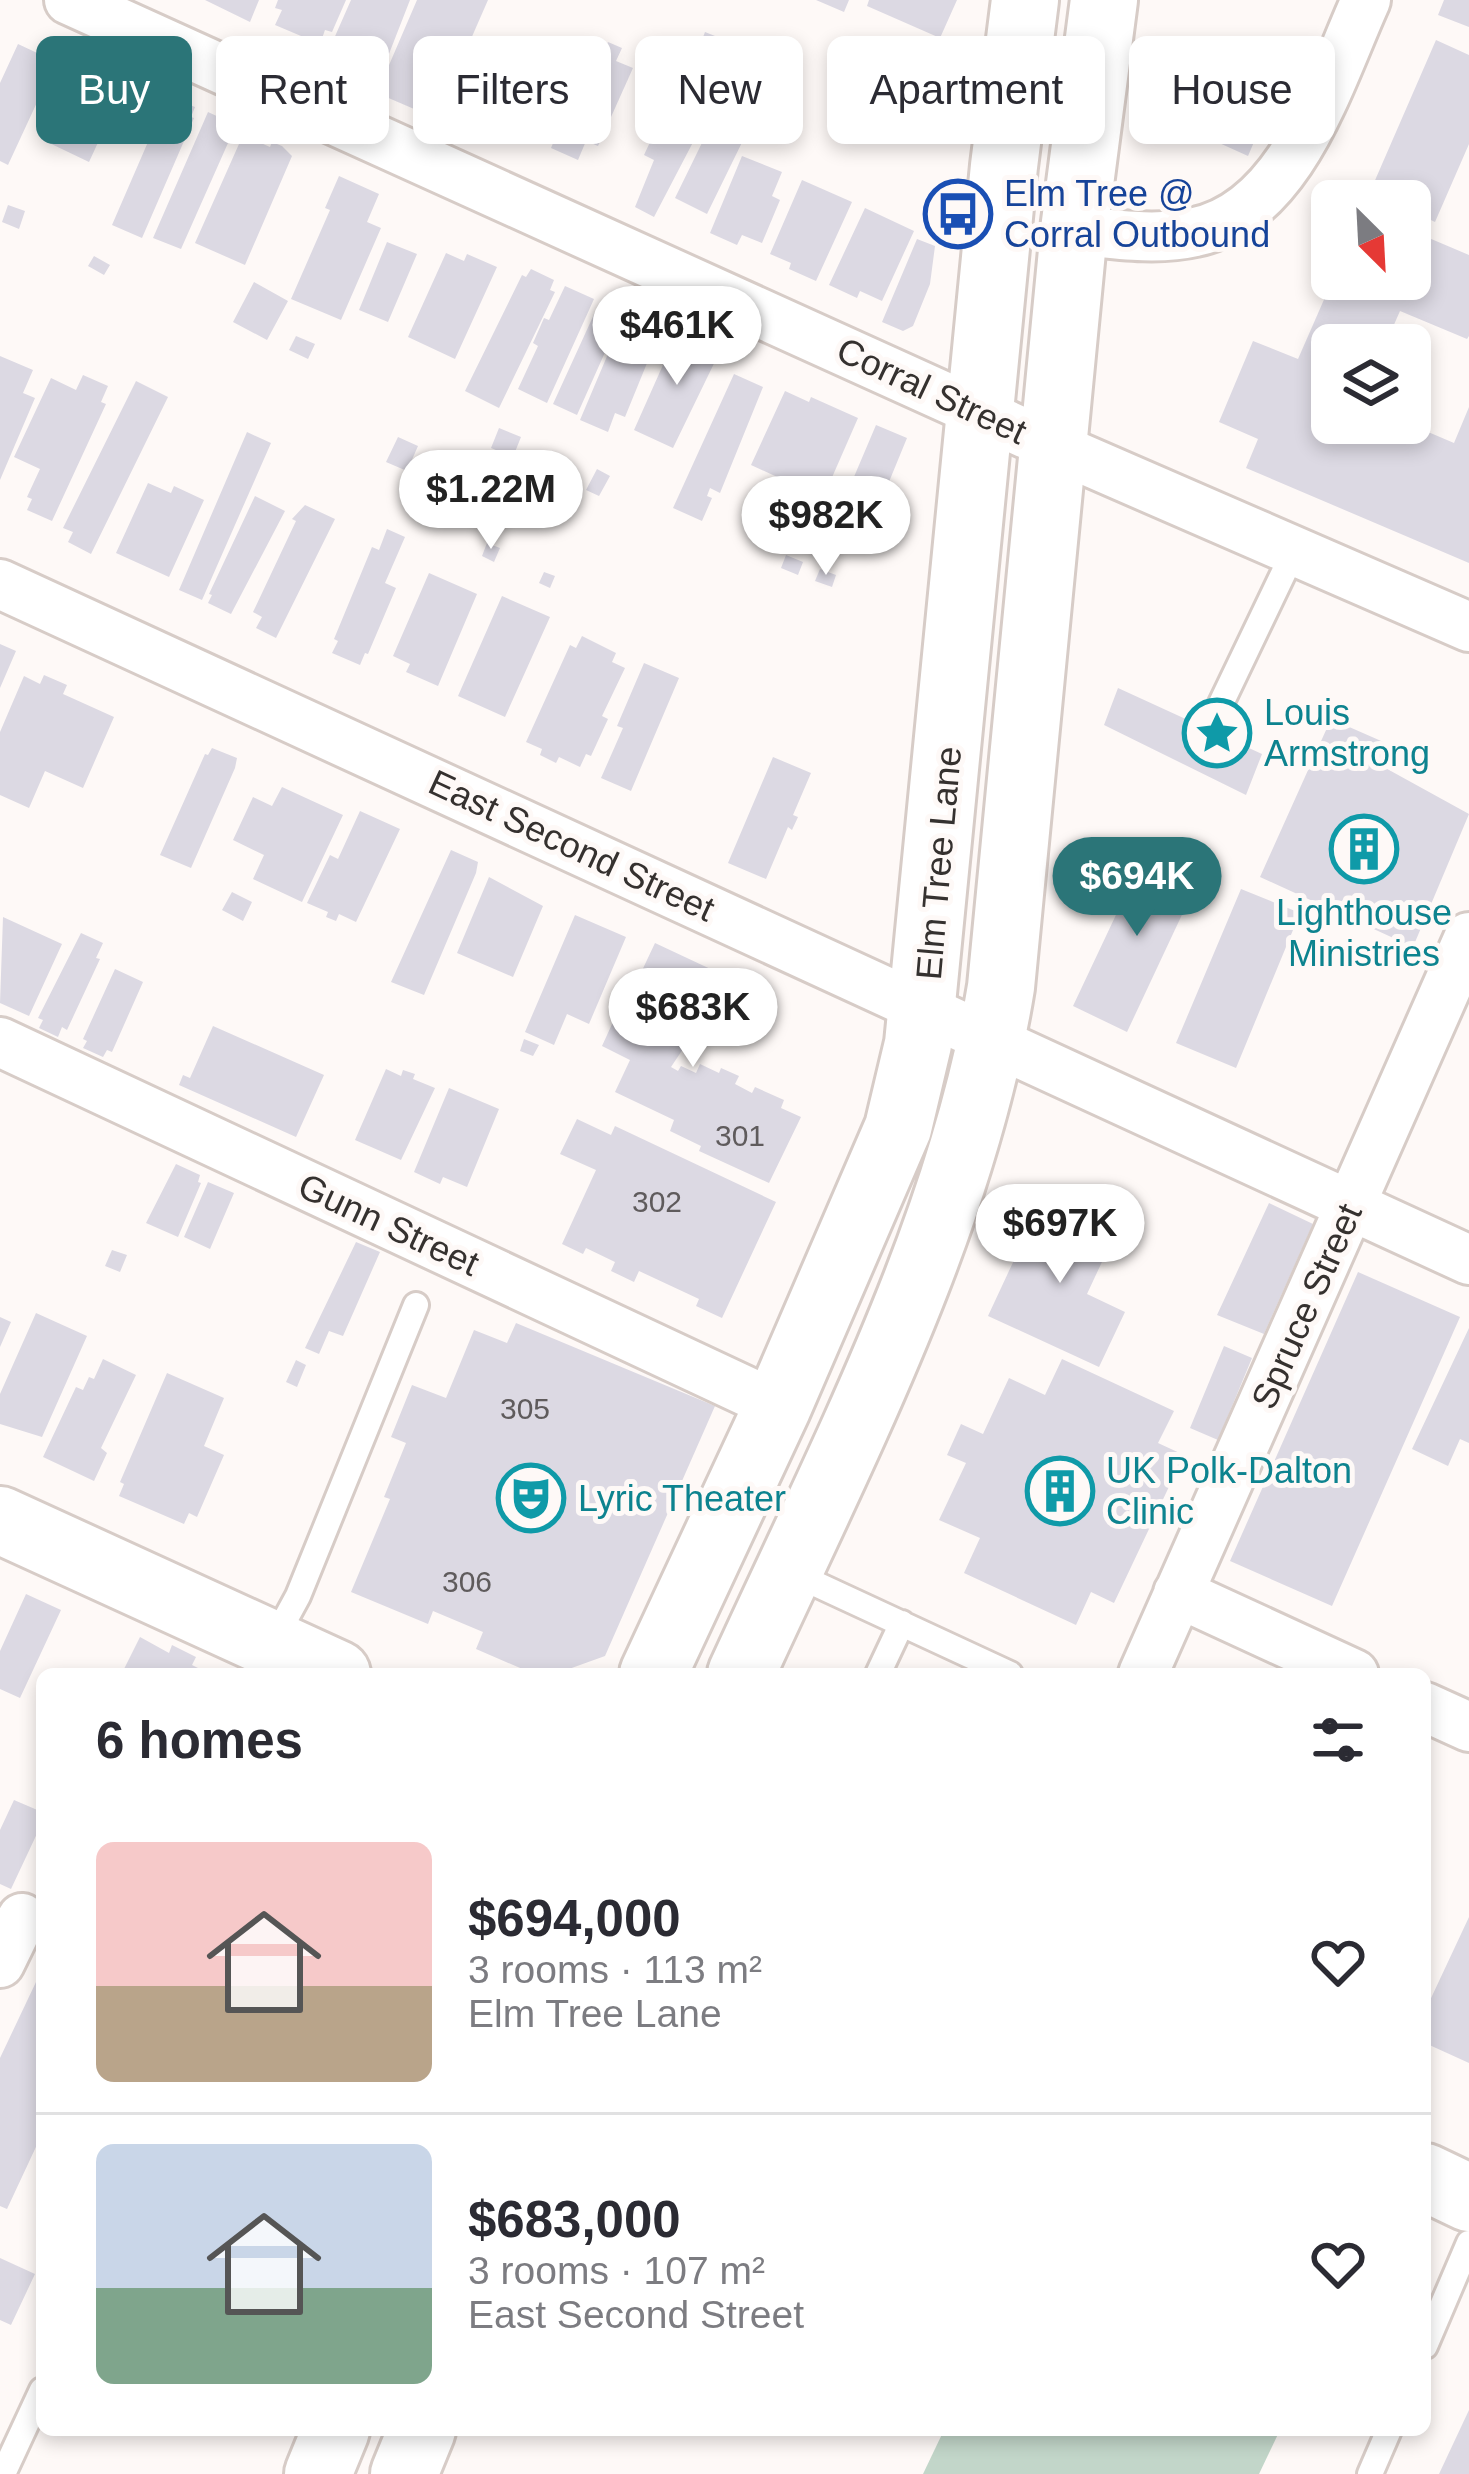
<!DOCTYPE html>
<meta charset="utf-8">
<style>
body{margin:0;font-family:Arial,sans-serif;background:#f2f2f3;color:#2b2b33;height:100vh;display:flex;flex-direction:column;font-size:45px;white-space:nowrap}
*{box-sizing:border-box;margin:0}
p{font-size:39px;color:#7c7c81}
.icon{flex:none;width:66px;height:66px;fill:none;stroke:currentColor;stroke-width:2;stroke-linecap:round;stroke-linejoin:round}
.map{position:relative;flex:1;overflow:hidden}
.side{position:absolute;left:36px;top:1668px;width:1395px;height:768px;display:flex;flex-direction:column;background:#fff;border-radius:18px;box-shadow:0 6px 18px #0003}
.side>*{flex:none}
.top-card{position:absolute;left:36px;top:36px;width:1398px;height:108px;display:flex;gap:24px}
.needle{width:78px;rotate:156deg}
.fabs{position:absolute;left:1311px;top:180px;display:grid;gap:24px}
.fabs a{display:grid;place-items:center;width:120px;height:120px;border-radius:18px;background:#fff;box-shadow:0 6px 18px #0003;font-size:60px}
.price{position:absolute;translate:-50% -102px;padding:0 27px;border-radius:42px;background:#fff;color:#222;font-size:39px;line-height:78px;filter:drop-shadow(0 3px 6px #0008)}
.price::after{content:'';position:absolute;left:50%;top:72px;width:36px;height:27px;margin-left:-18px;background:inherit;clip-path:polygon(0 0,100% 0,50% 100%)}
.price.on{background:#2b7578;color:#fff}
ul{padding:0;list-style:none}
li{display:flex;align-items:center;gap:36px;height:300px;padding:0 60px}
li+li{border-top:3px solid #e1e1e2}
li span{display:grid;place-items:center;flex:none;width:336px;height:240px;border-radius:18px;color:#555}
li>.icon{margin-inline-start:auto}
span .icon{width:144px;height:144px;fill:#fffc;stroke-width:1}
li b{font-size:51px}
h2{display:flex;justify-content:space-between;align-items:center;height:144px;padding:0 60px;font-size:51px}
.pill{padding:0 42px;border-radius:18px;background:#fff;box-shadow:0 6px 18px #0003;font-size:42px;line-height:108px}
.pill.on{background:#2b7578;color:#fff}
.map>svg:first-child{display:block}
.green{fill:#c2d6c9}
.building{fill:#dcd9e3}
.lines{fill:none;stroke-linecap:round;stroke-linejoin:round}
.lane-casing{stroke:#d7ccc7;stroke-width:30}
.street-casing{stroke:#d7ccc7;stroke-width:54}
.secondary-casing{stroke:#d7ccc7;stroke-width:72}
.lane{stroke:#fff;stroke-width:24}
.street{stroke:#fff;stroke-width:48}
.secondary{stroke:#fff;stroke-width:66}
.labels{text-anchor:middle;stroke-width:10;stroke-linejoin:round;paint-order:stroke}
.number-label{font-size:30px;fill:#5f5b5c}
.transit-label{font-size:36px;fill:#164399;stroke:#fef9f7;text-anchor:start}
.street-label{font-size:36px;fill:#35312f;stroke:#fef9f7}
.culture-label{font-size:36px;fill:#0d838f;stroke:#fef9f7;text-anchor:start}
</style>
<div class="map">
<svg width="1469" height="2474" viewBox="0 0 1469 2474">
<rect width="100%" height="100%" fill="#fef9f7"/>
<path class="green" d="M944,2430H1280L1259,2474H923Z"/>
<path class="building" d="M205,0H259L250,22Z
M278,0H346L332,32L325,30L320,44L275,25L282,10L275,8Z
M351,0H410L378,82L325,59Z
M417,0H488L467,48L496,61L465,131L377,93Z
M816,0H849L844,12Z
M869,0H957L940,38L867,6Z
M1444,0H1469V27L1438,15Z
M705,32L725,40L718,53L700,45Z
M1436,40L1469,55V144L1435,222L1410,210V201H1366Z
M608,42L622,48L616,61L633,68L598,146L586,141L578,160L551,148L559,129L550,125L584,46L603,54Z
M18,44L50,59L47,67L52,70L8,165L0,161V83Z
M76,63L126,82L89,162L41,139Z
M1207,80L1269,107L1248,156L1186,128Z
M172,98L195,107L191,117L194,118L142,238L112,225L164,105L169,106Z
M677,103L701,114L698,122L702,125L654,217L635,207L654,160L644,155L666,108L673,112Z
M720,106L752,122L707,214L675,198Z
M208,112L236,125L181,249L153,238Z
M243,135L270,147L272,142L282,146L292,156L245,265L195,243Z
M742,156L782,172L772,196L780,200L762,243L742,235L737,245L710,233Z
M339,176L379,194L367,222L381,228L341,320L291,299L330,210L325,208Z
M802,180L852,202L816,281L789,269L791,263L770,254Z
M8,205L25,211L19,229L2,222Z
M865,208L914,231L882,301L860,291L857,298L829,285Z
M1410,230L1469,255V336L1467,339L1400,311L1385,345H1332V423H1407L1454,443L1469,407V563L1246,468L1258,439L1219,422L1253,341L1298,359L1333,279H1410Z
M917,239L935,246L930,284L913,326L903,331L882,322Z
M387,242L417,254L388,322L359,310Z
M446,253L464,261L467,254L497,267L455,359L408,337Z
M94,256L110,265L104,275L88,266Z
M531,269L554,280L550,290L555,292L499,408L465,391L522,275L526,277Z
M254,282L288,301L267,340L233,322Z
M565,286L594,299L547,403L518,389L538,346L533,343L544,318L549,320Z
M605,300L621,308L615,320L619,321L577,415L553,404L596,310L600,311Z
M627,309L663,324L625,417L615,413L608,432L580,420Z
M679,329L722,347L673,448L634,430Z
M296,336L315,344L308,359L289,350Z
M0,356L33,370L23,393L35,398L0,480Z
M734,374L763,387L720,493L710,488L707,496L712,498L702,521L673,508Z
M83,375L108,386L101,402L106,404L52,521L27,510L32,499L27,497L40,469L14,457L51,378L76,390Z
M136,381L168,397L91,554L68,542L73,532L63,528Z
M785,391L809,402L811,397L858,418L823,498L751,465Z
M876,425L907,438L877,511L845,498Z
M499,428L521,437L513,457L491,448Z
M247,432L271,443L202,600L179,590Z
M398,437L418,446L407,471L386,462Z
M597,469L610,476L599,496L586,490Z
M148,483L171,493L174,486L204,500L169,577L116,553Z
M255,496L285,511L231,614L208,603L212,595L209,594Z
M305,505L335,519L276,638L256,628L262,617L253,612L296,521L292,519Z
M387,529L405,537L385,583L396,588L368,654L365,653L360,665L332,653L338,641L334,639L372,547L379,550Z
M487,543L500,548L494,562L482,556Z
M786,555L803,562L798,575L781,568Z
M820,569L836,575L832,587L815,581Z
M544,572L555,576L550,588L539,583Z
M429,573L477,594L438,686L406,672L410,664L393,656Z
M502,596L550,617L505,717L458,696Z
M582,636L616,653L612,662L625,668L602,716L608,719L591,756L586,754L580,767L559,757L556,763L540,755L542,749L526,742L570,645L576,648Z
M0,644L16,651L0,688Z
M644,663L679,678L631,791L601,778L623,728L617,726Z
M44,675L67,685L63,694L114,717L83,788L45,771L29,808L0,795V732L24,676L40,684Z
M1118,688L1262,754L1246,795L1104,725Z
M1331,719L1388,744L1380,765L1469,814L1413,947L1260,877Z
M212,748L237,758L235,768L191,868L160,855L205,754L208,755Z
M773,757L811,773L793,815L798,817L792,830L788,827L766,879L728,863Z
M282,787L343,815L302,902L253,879L264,855L233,840L253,797L272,806Z
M360,811L400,829L356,922L339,914L336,921L326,917L328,912L307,903L330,855L338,859Z
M1148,847L1202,872L1127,1032L1073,1006Z
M451,850L478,862L476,873L424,995L391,982Z
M489,877L543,906L513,977L457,953Z
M1241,889L1300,913L1236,1068L1176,1043Z
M232,892L252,902L243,921L222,910Z
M575,915L626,937L589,1024L567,1014L554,1045L525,1032Z
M3,917L62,944L29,1016L0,1003Z
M81,933L103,943L96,958L100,959L67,1030L62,1027L58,1037L39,1028L43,1020L38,1018Z
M655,943L719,973L707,1010L699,1008L689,1040L671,1067L678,1071L681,1066L696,1073L700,1064L719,1073L721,1068L739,1076L735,1084L752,1093L755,1087L784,1100L781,1108L801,1117L769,1183L699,1151L701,1146L670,1131L674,1120L615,1092L630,1060L602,1046L634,976L638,979Z
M115,969L143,982L112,1052L107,1050L103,1057L83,1048L87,1041L83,1039Z
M213,1026L324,1075L296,1137L179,1085L183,1075L190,1078Z
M524,1039L539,1045L533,1056L520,1051Z
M386,1069L401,1076L403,1070L415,1074L413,1079L435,1088L401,1160L355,1140Z
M449,1088L499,1109L467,1187L443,1177L440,1184L414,1172Z
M577,1119L611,1135L615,1126L776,1202L722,1318L696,1306L699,1299L639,1271L634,1282L611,1271L615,1262L586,1248L583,1254L562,1244L596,1170L560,1154Z
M176,1164L200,1175L198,1182L201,1183L178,1237L146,1223Z
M208,1182L234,1193L210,1249L184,1237Z
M1042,1200L1115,1234L1087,1294L1125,1312L1099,1367L988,1316Z
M1269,1203L1313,1224L1264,1334L1217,1315Z
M356,1242L380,1252L343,1336L329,1331L319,1354L305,1348Z
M112,1250L127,1255L120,1272L105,1266Z
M1358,1272L1460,1317L1332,1606L1230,1561Z
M36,1313L87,1336L42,1437L0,1424V1394Z
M0,1317L11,1322L0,1347Z
M516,1323L715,1406L605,1656L555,1674H534L476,1649L483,1632L433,1611L428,1624L351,1592L390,1499L384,1497L406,1443L391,1437L412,1385L446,1398L474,1330L507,1343Z
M1469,1328V1443L1460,1439L1448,1466L1412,1449Z
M1224,1346L1252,1358L1218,1440L1190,1428Z
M103,1359L136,1375L101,1448L107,1453L94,1481L43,1457L76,1387L83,1390L89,1377L94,1379Z
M1062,1359L1174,1411L1158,1443L1184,1455L1114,1603L1091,1592L1076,1625L964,1573L980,1538L939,1520L966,1463L947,1455L961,1424L983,1434L1009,1378L1045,1395Z
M296,1360L306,1365L297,1387L286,1382Z
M167,1373L224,1398L204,1446L224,1455L197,1517L189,1513L184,1524L119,1496L124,1484L120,1482Z
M26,1594L61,1610L20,1698L0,1689V1651Z
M140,1637L169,1653L172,1645L196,1657L192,1665L210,1674H137L124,1669Z
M14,1800L42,1812V1823L11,1889L0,1884V1830Z
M1469,1917V2063L1425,2043V2011Z
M36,1982L42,1985V2134L7,2209L0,2206V2058Z
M0,2258L35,2274L11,2325L0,2320Z
M1469,2410V2474H1439Z"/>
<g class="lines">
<defs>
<path id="lane" d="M1215,716L1295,549
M790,1572L1010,1674
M273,1642L298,1596L416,1305
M878,1674L902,1623
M1425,2346L1469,2243
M3,2474L42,2390
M1370,2474L1389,2430"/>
<path id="street" d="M69,0L1053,446L1469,627
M1074,230C1113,234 1156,241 1195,232C1292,213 1330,79 1366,0
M0,584L1469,1260
M0,1042L778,1406
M1178,1593L1354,1674
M1143,1674L1469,937
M1425,1707L1469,1727
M0,1963L22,1918"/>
<path id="secondary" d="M0,1520L337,1674
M653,1674L778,1406L898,1128L918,1044L1004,166L1025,0
M741,1674C841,1455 962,1226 1001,987L1074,230L1104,0
M1425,2177L1469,2198
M318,2474L336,2430
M404,2474L422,2430"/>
</defs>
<use href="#lane" class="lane-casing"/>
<use href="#street" class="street-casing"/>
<use href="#secondary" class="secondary-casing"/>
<use href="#lane" class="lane"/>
<use href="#street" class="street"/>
<use href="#secondary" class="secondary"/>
</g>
<defs>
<symbol id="bus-ring" viewBox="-11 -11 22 22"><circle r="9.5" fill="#fef9f7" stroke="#1a4fb4" stroke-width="1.5"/><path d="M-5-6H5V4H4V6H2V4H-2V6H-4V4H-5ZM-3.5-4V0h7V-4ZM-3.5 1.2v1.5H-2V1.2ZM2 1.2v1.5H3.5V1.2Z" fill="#1a4fb4"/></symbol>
<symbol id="sight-ring" viewBox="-11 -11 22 22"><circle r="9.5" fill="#fef9f7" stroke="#0f9aa8" stroke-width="1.5"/><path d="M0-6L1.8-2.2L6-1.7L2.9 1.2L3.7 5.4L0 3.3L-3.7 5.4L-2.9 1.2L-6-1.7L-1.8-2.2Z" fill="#0f9aa8"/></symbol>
<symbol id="building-ring" viewBox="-11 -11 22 22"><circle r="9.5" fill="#fef9f7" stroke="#0f9aa8" stroke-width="1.5"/><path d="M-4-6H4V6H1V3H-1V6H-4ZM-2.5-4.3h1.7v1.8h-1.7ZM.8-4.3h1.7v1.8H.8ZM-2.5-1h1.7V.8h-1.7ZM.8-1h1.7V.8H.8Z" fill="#0f9aa8"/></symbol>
<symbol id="theatre-ring" viewBox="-11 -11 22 22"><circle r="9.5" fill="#fef9f7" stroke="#0f9aa8" stroke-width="1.5"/><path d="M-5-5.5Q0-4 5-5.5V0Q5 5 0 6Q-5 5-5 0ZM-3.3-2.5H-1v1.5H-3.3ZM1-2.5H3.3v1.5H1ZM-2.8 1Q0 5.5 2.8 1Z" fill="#0f9aa8"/></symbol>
</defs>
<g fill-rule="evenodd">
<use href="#bus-ring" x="920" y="176" width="76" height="76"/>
<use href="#sight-ring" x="1179" y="695" width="76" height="76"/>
<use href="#building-ring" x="1326" y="811" width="76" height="76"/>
<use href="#building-ring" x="1022" y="1453" width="76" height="76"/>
<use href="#theatre-ring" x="493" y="1460" width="76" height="76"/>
</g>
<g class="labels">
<g class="number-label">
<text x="740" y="1146">301</text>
<text x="657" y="1212">302</text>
<text x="525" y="1419">305</text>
<text x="467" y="1592">306</text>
</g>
<g class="transit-label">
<text x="1004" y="206">Elm Tree @<tspan x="1004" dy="41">Corral Outbound</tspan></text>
</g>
<g class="street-label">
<text transform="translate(932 390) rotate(25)" y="13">Corral Street</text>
<text transform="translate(572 845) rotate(25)" y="13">East Second Street</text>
<text transform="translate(938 863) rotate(-85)" y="13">Elm Tree Lane</text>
<text transform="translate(389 1224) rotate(25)" y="13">Gunn Street</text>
<text transform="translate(1306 1306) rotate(-66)" y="13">Spruce Street</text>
</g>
<g class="culture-label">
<text x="1264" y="725">Louis<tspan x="1264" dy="41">Armstrong</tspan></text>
<text x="1364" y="925" text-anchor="middle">Lighthouse<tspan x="1364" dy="41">Ministries</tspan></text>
<text x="1106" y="1483">UK Polk-Dalton<tspan x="1106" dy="41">Clinic</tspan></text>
<text x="578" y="1511">Lyric Theater</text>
</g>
</g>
</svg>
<div class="fabs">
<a><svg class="needle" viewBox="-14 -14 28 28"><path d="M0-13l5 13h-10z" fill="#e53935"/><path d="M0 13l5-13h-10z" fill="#7c7c81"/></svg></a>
<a><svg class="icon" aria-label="layers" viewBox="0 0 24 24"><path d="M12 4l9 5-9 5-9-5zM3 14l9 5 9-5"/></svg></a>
</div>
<b class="price" style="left:677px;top:388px">$461K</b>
<b class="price" style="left:491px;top:552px">$1.22M</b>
<b class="price" style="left:826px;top:578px">$982K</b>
<b class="price on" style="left:1137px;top:939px">$694K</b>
<b class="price" style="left:693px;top:1070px">$683K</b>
<b class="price" style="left:1060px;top:1286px">$697K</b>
<div class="top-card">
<a class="pill on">Buy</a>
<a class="pill">Rent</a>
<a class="pill">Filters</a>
<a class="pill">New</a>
<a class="pill">Apartment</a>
<a class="pill">House</a>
</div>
<section class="side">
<h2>6 homes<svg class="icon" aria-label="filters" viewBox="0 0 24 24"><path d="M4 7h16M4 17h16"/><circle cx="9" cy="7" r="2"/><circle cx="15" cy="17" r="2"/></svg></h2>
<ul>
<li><span style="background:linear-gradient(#f6c9c9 60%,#b9a48a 0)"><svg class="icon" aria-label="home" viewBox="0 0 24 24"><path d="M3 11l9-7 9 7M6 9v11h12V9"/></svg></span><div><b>$694,000</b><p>3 rooms · 113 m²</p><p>Elm Tree Lane</p></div><svg class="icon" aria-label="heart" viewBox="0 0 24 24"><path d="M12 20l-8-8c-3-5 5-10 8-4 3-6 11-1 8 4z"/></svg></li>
<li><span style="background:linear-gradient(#c9d6e8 60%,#7fa58c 0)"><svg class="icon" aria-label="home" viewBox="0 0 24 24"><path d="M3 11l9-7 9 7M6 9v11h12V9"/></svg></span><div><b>$683,000</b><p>3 rooms · 107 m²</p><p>East Second Street</p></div><svg class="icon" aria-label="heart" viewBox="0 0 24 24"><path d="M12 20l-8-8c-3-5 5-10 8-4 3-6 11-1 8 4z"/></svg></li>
</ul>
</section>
</div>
